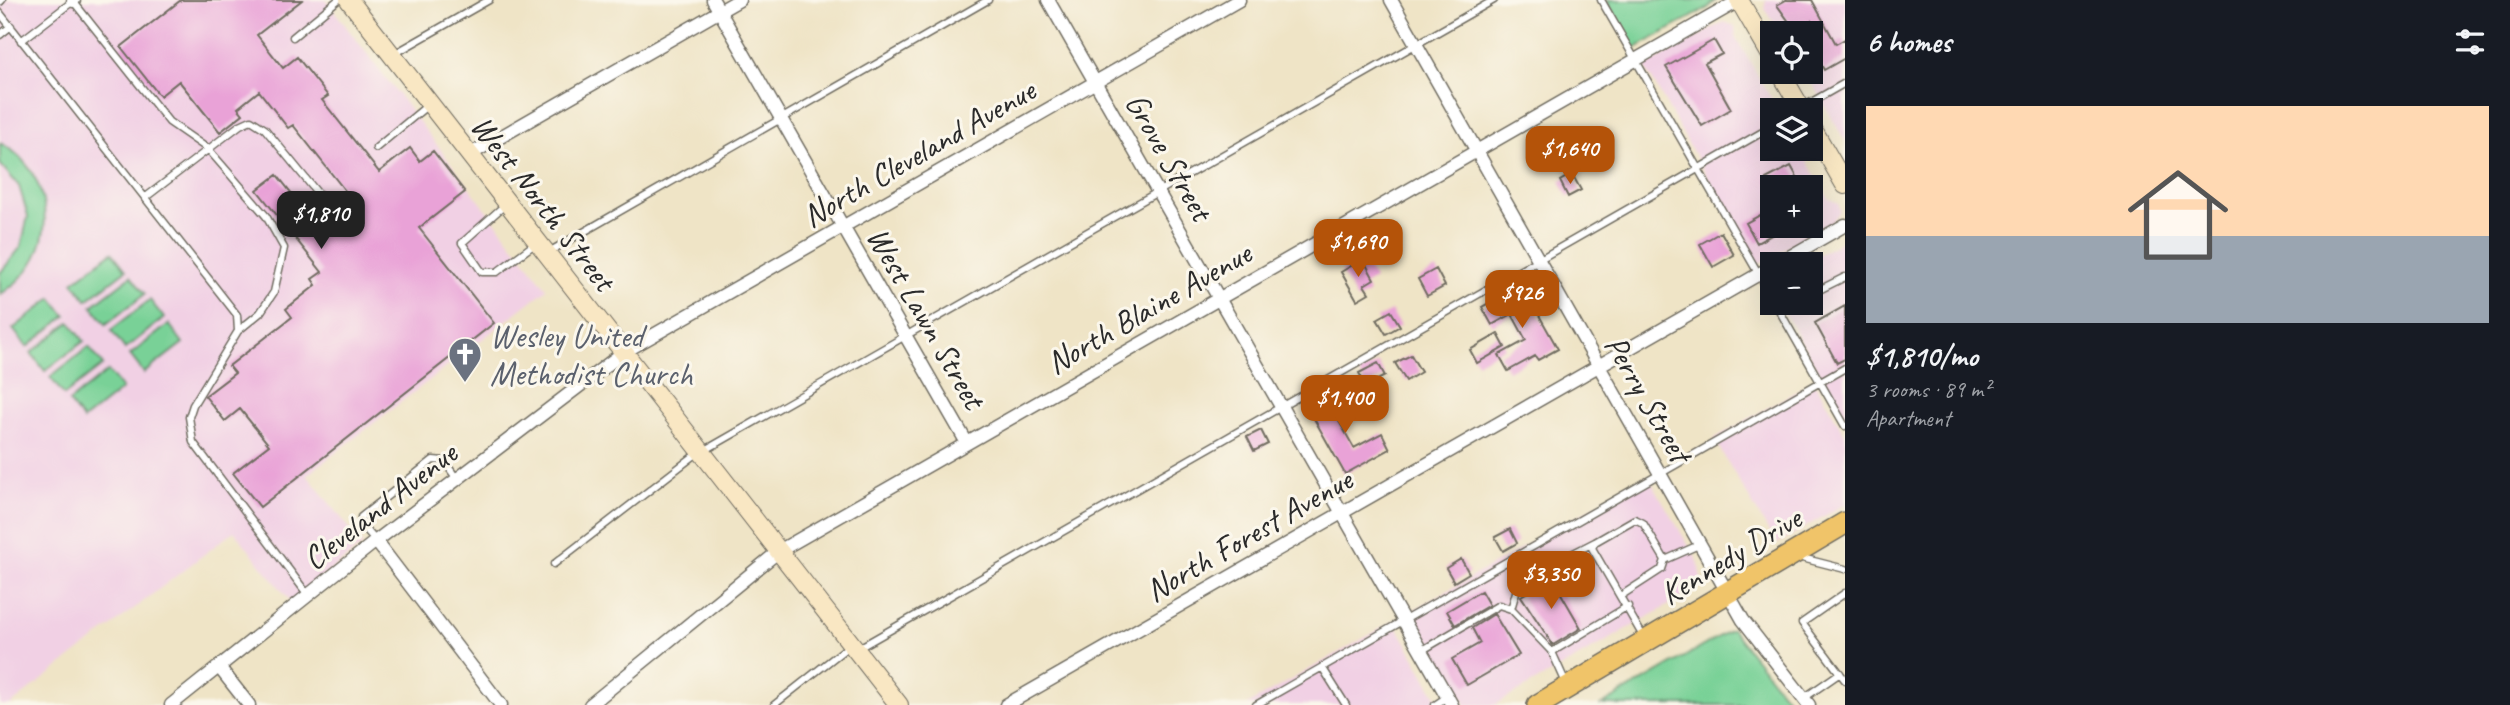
<!DOCTYPE html>
<meta charset="utf-8">
<style>
body{margin:0;font-family:Caveat,sans-serif;background:#242831;color:#f1f3f6;height:100vh;display:flex;flex-direction:column;font-size:26px;white-space:nowrap}
*{box-sizing:border-box;margin:0}
p{font-size:23px;color:#9ea1a6}
.icon{flex:none;width:38px;height:38px;fill:none;stroke:currentColor;stroke-width:2;stroke-linecap:round;stroke-linejoin:round}
.map{position:relative;flex:1;overflow:hidden}
.side{display:flex;flex-direction:column;background:#171b24;width:665px}
.side>*{flex:none}
.tools{position:absolute;left:1760px;top:21px;display:grid;gap:14px}
.tools a{display:grid;place-items:center;width:63px;height:63px;border-radius:0px;background:#171b24;box-shadow:0 7px 28px #0002;font-size:35px}
.price{position:absolute;translate:-50% -60px;padding:0 16px;border-radius:14px;background:#b45309;color:#fff;font-size:23px;line-height:46px;filter:drop-shadow(0 2px 4px #0008)}
.price::after{content:'';position:absolute;left:50%;top:42px;width:21px;height:16px;margin-left:-10px;background:inherit;clip-path:polygon(0 0,100% 0,50% 100%)}
.price.on{background:#222;color:#fff}
ul{padding:0;list-style:none}
li{display:grid;align-content:center;gap:14px;height:371px;padding:0 21px}
li span{display:grid;place-items:center;height:217px;border-radius:0px;color:#555}
li>.icon{margin-inline-start:auto}
span .icon{width:126px;height:126px;fill:#fffc;stroke-width:1}
li b{font-size:30px}
h2{display:flex;justify-content:space-between;align-items:center;height:84px;padding:0 21px;font-size:30px}
main{display:flex;flex:1;min-height:0}
.map>svg:first-child{display:block}
.built{fill:#f1d0e4;fill-rule:evenodd}
.green{fill:#79d197;stroke:#527e61;stroke-width:2}
.building{fill:#e9a2d7}
.lines{fill:none;stroke-linecap:round;stroke-linejoin:round}
.lane-casing{stroke:#706c61;stroke-width:9}
.street-casing{stroke:#706c61;stroke-width:15}
.secondary-casing{stroke:#706c61;stroke-width:20}
.primary-casing{stroke:#706c61;stroke-width:24}
.lane{stroke:#fff;stroke-width:6}
.street{stroke:#fff;stroke-width:12}
.secondary{stroke:#f9e7c3;stroke-width:18}
.primary{stroke:#f0c469;stroke-width:21}
.labels{text-anchor:middle;stroke-width:6;stroke-linejoin:round;paint-order:stroke}
.street-label{font-size:33px;fill:#2b2b2b;stroke:#fbf7ec}
.worship-label{font-size:33px;fill:#5b616d;stroke:#fbf7ec;text-anchor:start}
</style>
<main>
<div class="map">
<svg width="1845" height="705" viewBox="0 0 1845 705">
<rect width="100%" height="100%" fill="#fbf7ec"/>
<filter id="ink" filterUnits="userSpaceOnUse"><feTurbulence type="fractalNoise" baseFrequency=".0143" numOctaves="2"/><feDisplacementMap in="SourceGraphic" scale="14" xChannelSelector="R" yChannelSelector="G"/><feConvolveMatrix kernelMatrix="1 2 1 2 8 2 1 2 1" color-interpolation-filters="sRGB"/></filter>
<filter id="wash" filterUnits="userSpaceOnUse"><feTurbulence type="fractalNoise" baseFrequency=".00686" numOctaves="4" result="noise"/><feDisplacementMap in="SourceGraphic" scale="28" xChannelSelector="R" yChannelSelector="G"/><feGaussianBlur stdDeviation="1.57" result="paint"/><feColorMatrix in="noise" values="0 0 0 0 0 0 0 0 0 0 0 0 0 0 0 0 0 1.4 0 .05"/><feComposite in="paint" operator="in"/></filter>
<g filter="url(#wash)">
<rect width="100%" height="100%" fill="#efe4c6"/>
<path class="built" d="M0,0H326L547,289L307,475L363,545L291,602L234,531L10,705H0Z
M1766,0H1845V141L1805,72H1811V33H1782L1764,9Z
M1724,22L1735,26L1736,38L1778,110H1773V149H1800L1829,199L1838,203L1840,211L1831,222L1757,265L1645,67ZM1773,187H1811V226H1773Z
M1845,240V417L1779,303H1811V264H1801Z
M1814,381L1845,435V504L1776,544L1714,439Z
M1648,476L1698,562L1702,586L1495,705H1466L1412,611Z
M1394,621L1441,705H1247Z"/>
<path class="green" d="M1606,0H1716L1708,8L1634,49Z
M0,143C44,165 58,225 31,265C23,278 12,286 0,295V273L21,247L28,216L19,186L0,164Z
M112,252L126,270L87,300L73,282Z
M131,276L145,294L106,324L92,306Z
M52,298L66,316L27,347L13,329Z
M150,300L164,318L125,349L111,330Z
M70,322L84,341L45,371L31,353Z
M169,324L183,343L144,373L130,355Z
M89,347L103,365L64,395L50,377Z
M108,371L122,389L83,420L69,402Z
M1732,629L1792,705H1602Z"/>
<g id="blocks">
<path class="building" d="M181,0H302L257,35L283,68L297,57L328,96L322,100L379,172L410,148L420,161L433,151L465,192L419,228L494,323L260,507L233,473L269,445L240,409L225,421L205,396L235,373L229,366L292,317L286,309L316,285L312,279L322,272L257,190L277,175L316,224L350,197L293,125L288,128L259,91L238,108L243,114L220,132L179,81L160,96L121,47Z
M1786,0H1812L1836,44L1845,39V58L1824,70L1815,54L1811,56V21L1795,30L1777,5Z
M1714,40L1722,54L1705,63L1731,109L1702,126L1666,67Z
M1791,166L1800,182L1791,187H1771L1766,179Z
M1572,174L1581,190L1568,197L1560,181Z
M1773,208V226H1788L1757,243L1746,223Z
M1721,232L1734,255L1713,267L1700,244Z
M1363,259L1374,279L1364,285L1369,293L1357,300L1341,272Z
M1436,269L1445,286L1427,296L1418,279Z
M1526,292L1558,349L1538,360L1535,356L1508,371L1499,355L1526,340L1512,314L1492,325L1482,307L1498,298L1502,306Z
M1845,306V359L1837,363L1815,323Z
M1391,311L1400,326L1386,334L1377,319Z
M1498,334L1505,347L1477,363L1470,350Z
M1411,355L1421,372L1406,381L1395,363Z
M1378,363L1385,376L1366,386L1359,373Z
M1344,389L1350,400L1332,409L1354,448L1382,433L1390,449L1345,474L1308,408Z
M1261,430L1268,444L1254,451L1247,437Z
M1510,529L1517,543L1503,551L1495,537Z
M1461,559L1469,573L1454,582L1446,568Z
M1552,578L1581,628L1553,645L1521,596Z
M1481,591L1489,605L1455,625L1447,611Z
M1494,614L1519,655L1467,685L1452,659L1480,643L1472,628Z"/>
</g>
</g>
<g filter="url(#ink)">
<use href="#blocks" fill-opacity="0" stroke="#706c61" stroke-width="2"/>
<g class="lines">
<defs>
<path id="lane" d="M1601,0L1773,299
M0,2L2,0
M0,13L237,315L238,331L193,405L189,417L193,442L308,595
M0,35L11,26
M293,37L338,0
M21,41L73,1L169,122L208,149L235,180L266,216L284,248L274,292L260,313L238,331
M394,54L489,0
M1801,108L1845,83
M376,148L428,105
M146,197L240,125L251,120L265,129L324,201
M506,204L462,243L482,272H497L536,243
M547,253L988,0
M1811,294L1845,277
M1775,303L1845,426
M1780,312L1795,303
M702,452L1494,0
M376,541L362,525L361,517L433,460L444,461L457,479
M1798,557L1845,569
M1665,560L1701,544
M554,564L699,452
M1845,593L1802,623L1845,680
M1622,595L1662,569L1665,560L1643,523L1635,519L1595,542L1592,548L1644,638
M1511,609L1516,592L1525,578L1595,542
M857,649L1773,126
M1421,651L1499,605L1511,609L1552,652
M1322,667L1346,705
M1566,683L1552,652L1628,606
M1804,698L1840,673
M774,705L850,645
M1256,705L1845,368
M1435,705L1447,697"/>
<path id="street" d="M713,0L967,443
M1048,0L1452,705
M1391,0L1743,620L1809,705
M73,1L74,0
M469,155L739,0
M1777,264L1845,225
M376,541L501,705
M219,667L249,705
M171,705L376,541L624,352L1239,0
M590,705L779,551L1740,0
M1006,705L1773,266"/>
<path id="secondary" d="M349,0L899,705
M1739,0L1773,59
M1780,72L1802,110
M1811,126L1845,185"/>
<path id="primary" d="M1538,705L1845,523"/>
</defs>
<use href="#lane" class="lane-casing"/>
<use href="#street" class="street-casing"/>
<use href="#secondary" class="secondary-casing"/>
<use href="#primary" class="primary-casing"/>
<use href="#lane" class="lane"/>
<use href="#street" class="street"/>
<use href="#secondary" class="secondary"/>
<use href="#primary" class="primary"/>
</g>
</g>
<defs>
<symbol id="church-pin" viewBox="-11 -11 22 30"><path d="M0 17L-7.5 6A9.5 9.5 0 1 1 7.5 6Z" fill="#6b7280" stroke="#fbf7ec"/><path d="M-1.2-6h2.4v3.5h3.3v2.4h-3.3V6h-2.4V-.1h-3.3v-2.4h3.3Z" fill="#fff"/></symbol>
</defs>
<g fill-rule="evenodd">
<use href="#church-pin" x="446" y="335" width="38" height="52"/>
</g>
<g class="labels">
<g class="street-label">
<text transform="translate(918 152) rotate(-30)" y="12">North Cleveland Avenue</text>
<text transform="translate(1170 156) rotate(60)" y="12">Grove Street</text>
<text transform="translate(544 202) rotate(52)" y="12">West North Street</text>
<text transform="translate(1148 307) rotate(-30)" y="12">North Blaine Avenue</text>
<text transform="translate(927 317) rotate(60)" y="12">West Lawn Street</text>
<text transform="translate(1649 398) rotate(60)" y="12">Perry Street</text>
<text transform="translate(379 505) rotate(-38)" y="12">Cleveland Avenue</text>
<text transform="translate(1248 534) rotate(-30)" y="12">North Forest Avenue</text>
<text transform="translate(1730 555) rotate(-31)" y="12">Kennedy Drive</text>
</g>
<g class="worship-label">
<text x="490" y="347">Wesley United<tspan x="490" dy="38">Methodist Church</tspan></text>
</g>
</g>
</svg>
<div class="tools">
<a><svg class="icon" aria-label="locate" viewBox="0 0 24 24"><circle cx="12" cy="12" r="6"/><path d="M12 2v4M12 18v4M2 12h4M18 12h4"/></svg></a>
<a><svg class="icon" aria-label="layers" viewBox="0 0 24 24"><path d="M12 4l9 5-9 5-9-5zM3 14l9 5 9-5"/></svg></a>
<a>+</a>
<a>−</a>
</div>
<b class="price" style="left:1570px;top:186px">$1,640</b>
<b class="price on" style="left:321px;top:251px">$1,810</b>
<b class="price" style="left:1358px;top:279px">$1,690</b>
<b class="price" style="left:1522px;top:330px">$926</b>
<b class="price" style="left:1345px;top:435px">$1,400</b>
<b class="price" style="left:1551px;top:611px">$3,350</b>
</div>
<section class="side">
<h2>6 homes<svg class="icon" aria-label="filters" viewBox="0 0 24 24"><path d="M4 7h16M4 17h16"/><circle cx="9" cy="7" r="2"/><circle cx="15" cy="17" r="2"/></svg></h2>
<ul>
<li><span style="background:linear-gradient(#ffd9b3 60%,#9aa5b1 0)"><svg class="icon" aria-label="home" viewBox="0 0 24 24"><path d="M3 11l9-7 9 7M6 9v11h12V9"/></svg></span><div><b>$1,810/mo</b><p>3 rooms · 89 m²</p><p>Apartment</p></div></li>
</ul>
</section>
</main>
